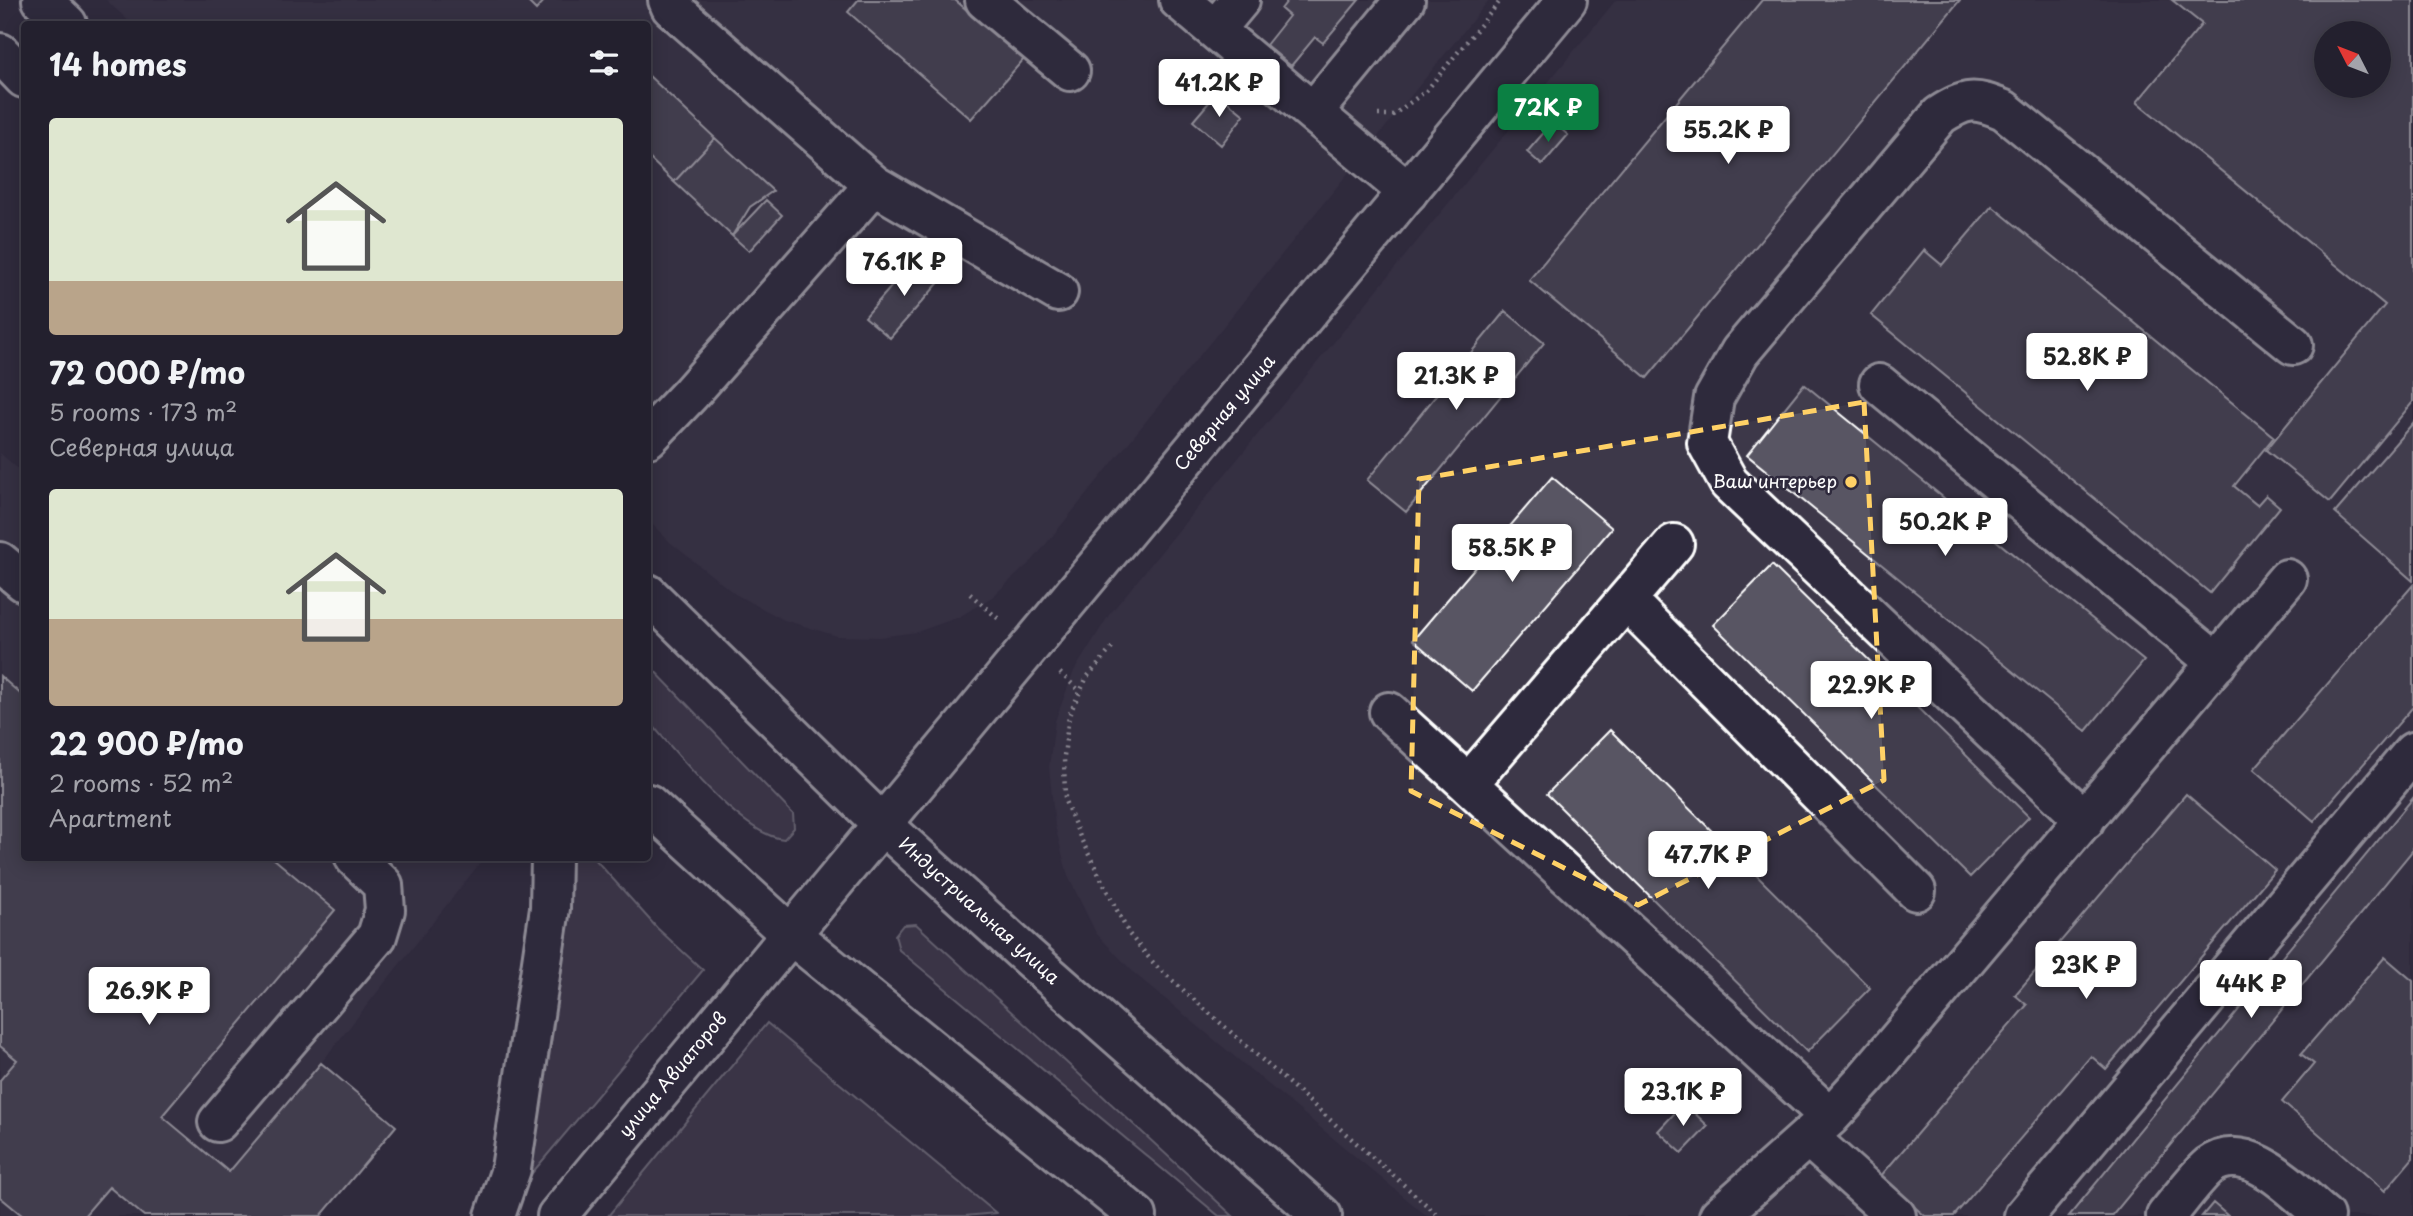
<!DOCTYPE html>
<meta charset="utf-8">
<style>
body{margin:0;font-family:"Playpen Sans",sans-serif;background:#2f2d3a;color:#f1f3f6;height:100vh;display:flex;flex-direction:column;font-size:26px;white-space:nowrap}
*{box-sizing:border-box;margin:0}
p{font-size:23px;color:#a3a3aa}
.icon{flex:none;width:38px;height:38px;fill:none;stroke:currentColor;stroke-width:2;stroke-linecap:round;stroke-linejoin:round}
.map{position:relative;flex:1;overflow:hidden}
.panel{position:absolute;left:21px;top:21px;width:630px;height:840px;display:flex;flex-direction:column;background:#23202e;border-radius:7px;box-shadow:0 4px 18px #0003,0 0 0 2px #403e4a}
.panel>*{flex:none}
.needle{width:46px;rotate:312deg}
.controls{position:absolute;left:2314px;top:21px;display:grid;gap:14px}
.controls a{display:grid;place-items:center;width:77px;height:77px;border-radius:50%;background:#23202e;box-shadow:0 4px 18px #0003,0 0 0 2px #403e4a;font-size:35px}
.price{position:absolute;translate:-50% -60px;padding:0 16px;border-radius:7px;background:#fff;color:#222;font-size:23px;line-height:46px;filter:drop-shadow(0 2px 4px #0008)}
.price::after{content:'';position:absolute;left:50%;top:42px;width:21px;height:16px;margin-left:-10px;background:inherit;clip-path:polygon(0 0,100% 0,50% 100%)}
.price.current{background:#0b8043;color:#fff}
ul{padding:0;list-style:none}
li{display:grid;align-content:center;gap:14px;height:371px;padding:0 28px}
li span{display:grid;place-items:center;height:217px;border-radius:7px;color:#555}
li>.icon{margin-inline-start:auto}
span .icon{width:126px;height:126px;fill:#fffc;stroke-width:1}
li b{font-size:30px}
h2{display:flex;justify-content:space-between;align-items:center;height:84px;padding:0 28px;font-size:30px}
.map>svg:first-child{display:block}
.built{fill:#3c3749;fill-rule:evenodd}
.green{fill:#464152;stroke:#a2a0a8;stroke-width:2}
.building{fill:#595564;stroke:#fff;stroke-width:2;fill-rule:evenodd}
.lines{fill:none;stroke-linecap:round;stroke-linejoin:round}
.minor-casing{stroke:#fff;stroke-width:44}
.major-casing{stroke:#fff;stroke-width:44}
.path{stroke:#fff;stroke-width:4.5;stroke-dasharray:2 5;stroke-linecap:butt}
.minor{stroke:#2f2a3d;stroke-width:38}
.major{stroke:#2f2a3d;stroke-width:38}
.marked{fill:none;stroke:#ffd166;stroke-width:5;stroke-dasharray:14 9;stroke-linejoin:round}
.poi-dot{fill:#ffd166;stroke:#2f2a3d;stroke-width:2.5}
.labels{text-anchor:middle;stroke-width:5;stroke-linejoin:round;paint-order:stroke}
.street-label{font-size:18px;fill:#fff;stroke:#2f2a3d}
.poi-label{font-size:18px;fill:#fff;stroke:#2f2a3d;text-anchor:end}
</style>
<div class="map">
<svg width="2413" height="1216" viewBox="0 0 2413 1216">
<rect width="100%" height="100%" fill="#2f2a3d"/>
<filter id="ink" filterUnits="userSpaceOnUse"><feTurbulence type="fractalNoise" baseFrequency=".0143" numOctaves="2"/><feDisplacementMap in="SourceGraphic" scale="14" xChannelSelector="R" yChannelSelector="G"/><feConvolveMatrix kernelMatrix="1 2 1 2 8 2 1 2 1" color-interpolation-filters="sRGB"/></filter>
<g filter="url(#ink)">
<path class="built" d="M106,0H1489L1033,560L992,597L959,617L917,632L879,637L837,636L784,620L735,594L671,543L648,520V24H132Z
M1616,0H2413V1216H1427L1135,974L1096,933L1068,876L1055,826L1049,767L1055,721L1074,671L1109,615ZM2326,33H2378V86H2326Z
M0,453L24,474V858H484L321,1063L396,1126L321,1216H0Z"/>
<path class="green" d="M648,664L793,814L794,828L784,839C742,836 676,752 648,720Z
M572,858H594L657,928L703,970L522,1185L560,958Z
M916,924L1233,1216H1219L899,950L895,935L903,925Z
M767,1023L996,1213L965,1216H608Z"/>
<path class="building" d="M526,0H545L536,10Z
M858,0H955L1024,59L971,119L848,12Z
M1288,0H1359L1323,43L1315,37L1291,66L1266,45L1289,16L1281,9Z
M1762,0H1960L1647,378L1529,280Z
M2172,0H2413V402L2330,502L2266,450L2385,305L2137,102L2202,24ZM2326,33H2378V86H2326Z
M648,75L715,138L674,182L648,157Z
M1217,93L1244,115L1221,145L1193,121Z
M1553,122L1568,135L1542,165L1527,152Z
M715,138L773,191L750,207L732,236L674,182Z
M766,200L782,215L749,251L732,236Z
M1992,206L2274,437L2234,486L2257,505L2266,495L2280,507L2210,593L1871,315L1924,250L1942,265Z
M917,257L942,279L890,338L865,317Z
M1505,311L1544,343L1406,512L1367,480Z
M1804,384L2144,661L2086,731L1747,455Z
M2413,423V581L2335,513Z
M1552,477L1612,528L1472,691L1413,640Z
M1772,565L2029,817L1970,877L1713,625Z
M2413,585V707L2314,821L2254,769Z
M0,676L24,697V858H273L335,910L162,1116L229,1172L321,1063L396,1126L321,1216H144L109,1187L84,1216H23L0,1197V1080L17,1060L0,1046Z
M1610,730L1870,988L1807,1052L1547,794Z
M2186,794L2275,870L2106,1069L2091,1056L1954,1216H1925L1880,1177L2027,1005L2015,995Z
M2413,798V850L2112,1216H2069Z
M2385,957L2413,981V1158L2385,1191L2282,1102L2314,1064L2301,1054Z
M1684,1103L1708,1126L1682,1153L1658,1131Z
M2213,1203L2228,1216H2202Z"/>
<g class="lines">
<defs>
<path id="minor" d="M668,0L671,7L874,185L1058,292
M985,0L1070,71
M1179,0L1408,192
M1215,30L1240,0
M1313,112L1405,0
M1879,384L2217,663
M648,438L690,394L874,185
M1674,544L1468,784L1830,1117
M0,562L24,582
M1626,600L1916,891
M1389,712L1468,784
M2085,820L1729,483L1707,443L1714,398L1740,352L1940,115C1967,98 1974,98 2004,110L2293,345
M218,1122L377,936L385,910L383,885L355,858
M1808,1137L1896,1216
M1719,1216L1830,1117L1865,1079L2287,579
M2024,1216L2413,752
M2166,1216C2178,1202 2196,1177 2209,1166C2248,1137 2296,1193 2324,1216"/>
<path id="major" d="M42,0L67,24
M0,53L24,78
M648,594L882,824L1026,955L1322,1216
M648,804L790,934L1137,1216
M495,1216L511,1169L550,908L551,858
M557,1216L1567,0"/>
</defs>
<use href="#minor" class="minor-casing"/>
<use href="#major" class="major-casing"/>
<path class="path" d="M1378,115H1393L1426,91L1501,0
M970,594L1001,621
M1112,648L1087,677L1069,715L1064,756L1065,801L1081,839L1129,934L1156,966L1439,1216
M1060,673L1080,691"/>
<use href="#minor" class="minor"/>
<use href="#major" class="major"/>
</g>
</g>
<path d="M0 0H2413V1216H0ZM1864,402L1884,780L1638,905L1411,791L1419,479Z" fill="#2f2a3d" fill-opacity=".55" fill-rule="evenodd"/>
<path class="marked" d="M1864,402L1884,780L1638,905L1411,791L1419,479Z"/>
<circle class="poi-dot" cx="1851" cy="482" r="7"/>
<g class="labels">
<g class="street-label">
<text transform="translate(1225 413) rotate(-50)" y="6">Северная улица</text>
<text transform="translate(979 911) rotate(42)" y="6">Индустриальная улица</text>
<text transform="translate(673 1075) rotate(-50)" y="6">улица Авиаторов</text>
</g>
<g class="poi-label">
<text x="1837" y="488">Ваш интерьер</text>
</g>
</g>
</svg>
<div class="controls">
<a><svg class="needle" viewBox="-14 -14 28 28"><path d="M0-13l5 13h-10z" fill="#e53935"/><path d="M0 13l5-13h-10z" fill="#a3a3aa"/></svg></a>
</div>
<b class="price" style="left:1219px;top:119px">41.2K ₽</b>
<b class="price current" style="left:1548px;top:144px">72K ₽</b>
<b class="price" style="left:1728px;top:166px">55.2K ₽</b>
<b class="price" style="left:904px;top:298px">76.1K ₽</b>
<b class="price" style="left:2087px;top:393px">52.8K ₽</b>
<b class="price" style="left:1456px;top:412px">21.3K ₽</b>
<b class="price" style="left:1945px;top:558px">50.2K ₽</b>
<b class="price" style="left:1512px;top:584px">58.5K ₽</b>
<b class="price" style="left:1871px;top:721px">22.9K ₽</b>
<b class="price" style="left:1708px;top:891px">47.7K ₽</b>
<b class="price" style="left:2086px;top:1001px">23K ₽</b>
<b class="price" style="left:2251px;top:1020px">44K ₽</b>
<b class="price" style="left:149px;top:1027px">26.9K ₽</b>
<b class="price" style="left:1683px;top:1128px">23.1K ₽</b>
<section class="panel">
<h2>14 homes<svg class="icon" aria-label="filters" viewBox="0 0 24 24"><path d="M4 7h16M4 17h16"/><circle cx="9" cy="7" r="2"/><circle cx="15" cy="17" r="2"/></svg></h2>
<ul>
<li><span style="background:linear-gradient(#dfe7d0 75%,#b9a48a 0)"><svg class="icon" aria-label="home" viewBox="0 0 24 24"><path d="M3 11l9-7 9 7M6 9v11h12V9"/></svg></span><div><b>72 000 ₽/mo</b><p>5 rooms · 173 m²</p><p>Северная улица</p></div></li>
<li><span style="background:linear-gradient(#dfe7d0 60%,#b9a48a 0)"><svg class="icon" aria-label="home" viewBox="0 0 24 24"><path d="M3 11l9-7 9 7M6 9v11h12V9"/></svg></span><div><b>22 900 ₽/mo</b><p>2 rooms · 52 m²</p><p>Apartment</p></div></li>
</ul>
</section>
</div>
